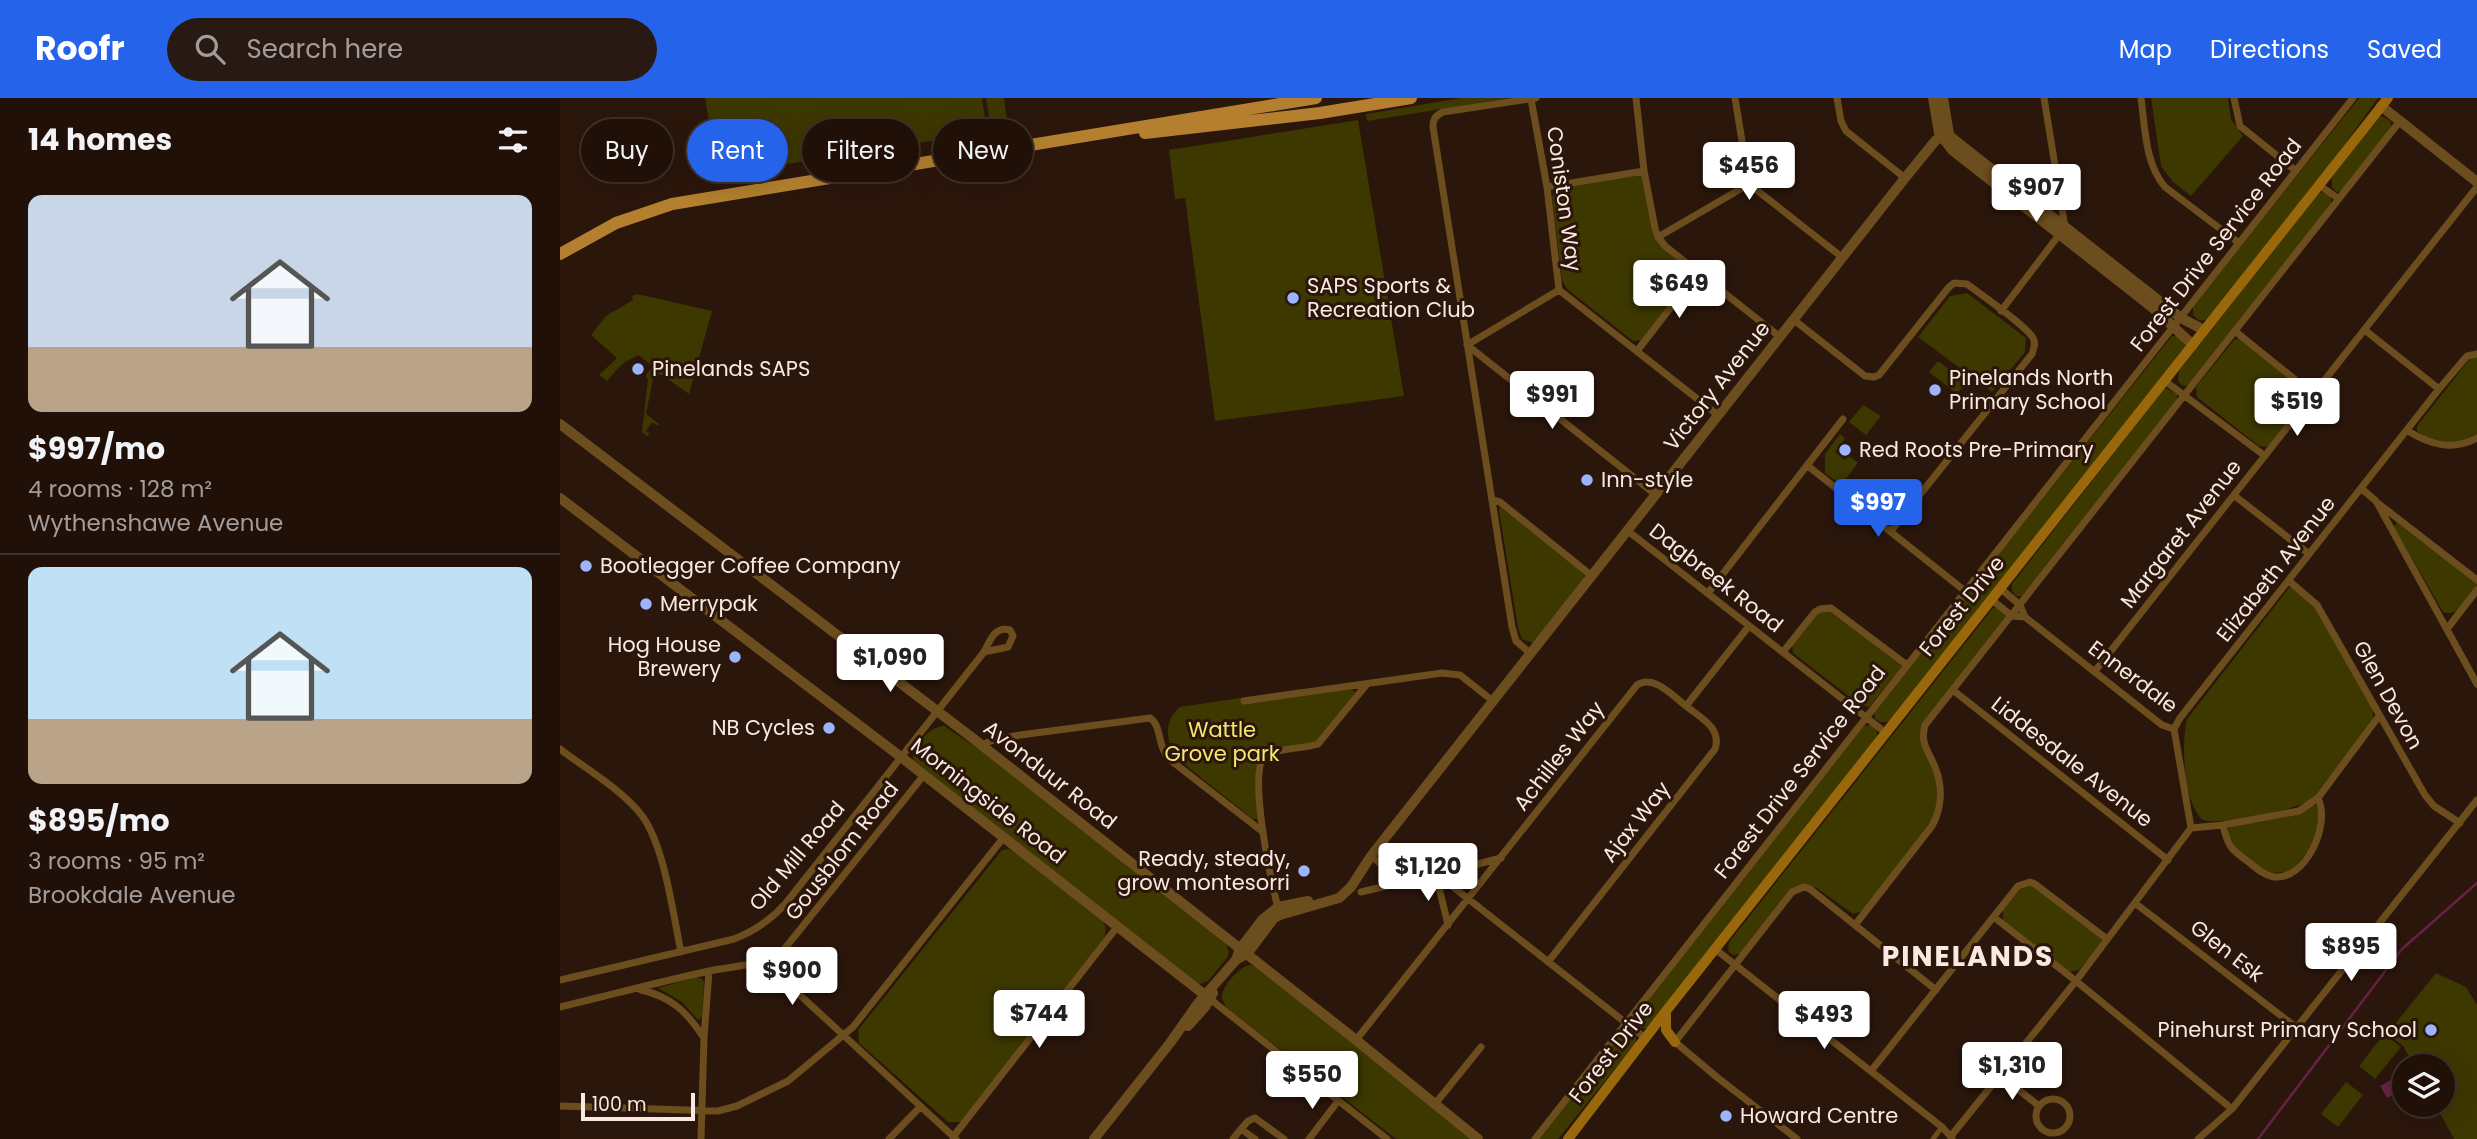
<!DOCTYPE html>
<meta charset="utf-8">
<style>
body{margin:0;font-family:Poppins,sans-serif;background:#281912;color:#f1f3f6;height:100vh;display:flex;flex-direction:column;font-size:26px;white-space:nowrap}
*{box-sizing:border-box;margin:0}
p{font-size:23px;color:#a29d9c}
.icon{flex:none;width:38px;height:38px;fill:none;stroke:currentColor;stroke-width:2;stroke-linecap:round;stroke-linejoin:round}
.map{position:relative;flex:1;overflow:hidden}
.drawer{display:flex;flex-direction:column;background:#201008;width:560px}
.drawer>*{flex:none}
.banner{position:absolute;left:21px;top:21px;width:665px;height:63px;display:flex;gap:14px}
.controls{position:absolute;left:1832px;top:956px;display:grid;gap:14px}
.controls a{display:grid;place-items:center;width:63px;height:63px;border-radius:50%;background:#201008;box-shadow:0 7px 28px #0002,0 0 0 2px #3d3029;font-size:35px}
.scale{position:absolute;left:21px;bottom:18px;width:114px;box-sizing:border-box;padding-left:7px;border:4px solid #f9e9e1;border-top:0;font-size:19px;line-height:24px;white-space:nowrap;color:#f9e9e1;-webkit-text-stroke:5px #2b160b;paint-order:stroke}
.price{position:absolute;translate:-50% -60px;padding:0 16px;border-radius:7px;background:#fff;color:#222;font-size:23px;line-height:46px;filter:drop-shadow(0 2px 4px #0008)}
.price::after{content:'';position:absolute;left:50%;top:42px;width:21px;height:16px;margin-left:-10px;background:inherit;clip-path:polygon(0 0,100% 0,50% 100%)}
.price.on{background:#2563eb;color:#fff}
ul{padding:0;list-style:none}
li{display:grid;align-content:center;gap:14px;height:371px;padding:0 28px}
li+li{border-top:2px solid #3d3029}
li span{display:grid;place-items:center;height:217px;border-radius:14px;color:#555}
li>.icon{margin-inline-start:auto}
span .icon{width:126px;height:126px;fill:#fffc;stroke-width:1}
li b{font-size:30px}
h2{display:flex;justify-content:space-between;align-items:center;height:84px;padding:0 28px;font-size:30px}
.tag{padding:0 24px;border-radius:32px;background:#201008;box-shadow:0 7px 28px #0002,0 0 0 2px #3d3029;font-size:24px;line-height:63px}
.tag.on{background:#2563eb;color:#fff}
header{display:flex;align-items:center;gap:42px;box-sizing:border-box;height:98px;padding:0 35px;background:#2563eb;color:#fff}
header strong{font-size:33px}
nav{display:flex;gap:38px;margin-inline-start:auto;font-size:24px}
.search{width:490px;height:63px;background:#281912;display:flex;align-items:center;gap:18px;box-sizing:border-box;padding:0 24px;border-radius:38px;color:#a29d9c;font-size:26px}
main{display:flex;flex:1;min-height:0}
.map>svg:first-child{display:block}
.green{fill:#3d3700}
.water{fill:#672145}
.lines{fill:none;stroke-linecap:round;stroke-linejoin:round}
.stream{stroke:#672145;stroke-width:2.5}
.pedestrian{stroke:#6c4d1e;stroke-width:5}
.minor{stroke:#6c4d1e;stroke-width:7}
.tertiary{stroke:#6c4d1e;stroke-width:10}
.secondary{stroke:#9a680c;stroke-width:10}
.primary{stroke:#b48030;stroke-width:12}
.poi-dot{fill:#9bb4fd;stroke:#2b160b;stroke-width:2.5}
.labels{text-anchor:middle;stroke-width:6;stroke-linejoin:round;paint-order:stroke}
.street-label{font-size:21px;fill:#f9e9e1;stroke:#2b160b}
.poi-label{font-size:21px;fill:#f9e9e1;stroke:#2b160b;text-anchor:start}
.park-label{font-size:21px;fill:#f5e773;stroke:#2b160b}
.district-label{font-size:28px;font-weight:bold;letter-spacing:2px;fill:#f9e9e1;stroke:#2b160b}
</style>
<header>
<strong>Roofr</strong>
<div class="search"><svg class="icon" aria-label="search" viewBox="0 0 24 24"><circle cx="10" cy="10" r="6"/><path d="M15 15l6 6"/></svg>Search here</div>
<nav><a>Map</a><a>Directions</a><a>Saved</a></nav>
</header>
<main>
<section class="drawer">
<h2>14 homes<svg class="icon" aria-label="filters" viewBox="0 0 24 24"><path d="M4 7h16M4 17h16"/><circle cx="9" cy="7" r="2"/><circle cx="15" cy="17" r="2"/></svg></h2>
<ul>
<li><span style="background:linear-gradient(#c9d6e8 70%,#b9a48a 0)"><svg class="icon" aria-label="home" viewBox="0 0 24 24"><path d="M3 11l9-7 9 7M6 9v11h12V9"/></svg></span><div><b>$997/mo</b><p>4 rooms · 128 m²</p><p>Wythenshawe Avenue</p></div></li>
<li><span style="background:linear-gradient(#bfe0f5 70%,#b9a48a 0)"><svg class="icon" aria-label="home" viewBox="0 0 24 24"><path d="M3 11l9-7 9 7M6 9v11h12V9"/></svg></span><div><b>$895/mo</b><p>3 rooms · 95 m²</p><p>Brookdale Avenue</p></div></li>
</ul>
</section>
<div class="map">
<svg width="1917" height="1041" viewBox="0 0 1917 1041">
<rect width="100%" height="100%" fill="#2b160b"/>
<path class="green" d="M145,0H422L427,34L158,77Z
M426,0H444L447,23L430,26Z
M901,0H950L807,23L806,16Z
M1591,0H1668L1671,21L1683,38L1631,98L1613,84L1601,68Z
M1799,0H1818L1764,75L1649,221L1640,223L1633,217V208Z
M1821,18L1831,23V31L1784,93L1776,94L1772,89V79L1816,19Z
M798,22L844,298L655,323L625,100L615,101L609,52Z
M1078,76L1082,79L1094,134L1132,174L1082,242L1073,243L1007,191L1002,182L992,98L996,91Z
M1763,94L1771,99V107L1631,285L1627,288L1621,287L1618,283L1619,273L1759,95Z
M1407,195L1466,240L1465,254L1432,294L1358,239L1390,198Z
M77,196L152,213L129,296L102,277L94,276L86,316L99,326L98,328L92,324L86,333L90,336L87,338L82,334L88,282L86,277L93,268L78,257L62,266L47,283L39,277L57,260L31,237L46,218L73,202L72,198Z
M1612,238H1616L1626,245L1625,250L1329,624H1320L1315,621L1314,613Z
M1679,241H1683L1748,294L1747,302L1708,349L1699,348L1637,299L1636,289L1674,242Z
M1912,258H1917V336C1898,347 1875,348 1857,333V328Z
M1377,264H1380L1406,285L1397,296L1369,274Z
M1606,290L1617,296V304L1464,498H1456L1452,493V486L1603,292Z
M1303,307L1321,318L1306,337L1289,324Z
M1280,336L1285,340L1275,354L1285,362L1289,358L1298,365L1281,387L1265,375V356Z
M940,409L1025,475L1024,483L973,545L962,541L958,530L939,412Z
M1837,424L1917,485V488C1908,500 1900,520 1883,514L1834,429Z
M1733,489L1748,497L1813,609V622L1753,701C1731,713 1667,728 1643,722C1623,705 1621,645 1627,621L1729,490Z
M1437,509L1447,516L1446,521L1362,631L1380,690L1374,721L1303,813L1293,816L1257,790L1240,788L1180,856L1173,857L1168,853L1169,844L1433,510Z
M1262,511H1266L1343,566L1342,569L1309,609L1299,606L1233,555L1232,548Z
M741,591L744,597L792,591L795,595L757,643L701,659L699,722L693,721L619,662C606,645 602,624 620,609Z
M1311,627L1317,632V641L1089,930H1080L1076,925L1075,917L1304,628Z
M384,628L434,661L665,843L669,854L667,860L648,883L640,886L634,884L353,663C352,649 369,628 384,628Z
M1752,707L1757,708L1759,712L1756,743L1735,769L1727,774L1707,775L1672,749L1667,733L1671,728Z
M448,751L455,753L540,820C546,827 547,831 544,840L402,1024H388L299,945L298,932L442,752Z
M1468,787L1474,788L1542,841V845L1519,872L1509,874L1443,822V812L1463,788Z
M690,867L697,869L848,986L911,1041H836L667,910C665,907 663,904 662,900C661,889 680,868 690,867Z
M1876,875L1906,889L1917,907V1041H1894L1875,1006H1883V968H1854L1843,948L1827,936Z
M136,879L142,881L144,884L142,919L138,922L122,904L98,890Z
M1066,931L1076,939V945L998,1041H979Z
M1824,936L1841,949L1815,981L1799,968Z
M1786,984L1803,997L1778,1029L1761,1016Z"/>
<path class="water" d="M1305,382L1328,400L1319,411L1296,393Z
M1842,970L1844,975V991L1827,1000L1820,988L1840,977L1838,973Z"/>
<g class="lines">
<path class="stream" d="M1698,1041L1842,851L1917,785"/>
<path class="pedestrian" d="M1373,1041L1382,1029"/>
<path class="minor" d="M1076,0L1084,73L1095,130L1098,139L1105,148L1220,239
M1175,0L1189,86L1283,160
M1277,0L1281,23L1286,33L1345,80
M1581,0C1585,29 1585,66 1605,89L1679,145
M1674,0L1680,28L1736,73
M971,1L987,89L999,192L1159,318
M1759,87L1779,101
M987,89L1084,73
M1098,139L1189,86
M999,192L907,247L1096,397
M1441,213L1505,129L1484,0
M1234,222L1305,278L1314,279L1319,277L1389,189L1394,185L1407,186C1420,196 1467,228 1473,240C1476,245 1474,250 1472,256L1331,433
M1806,233L1879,291
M1676,234L1753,296
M1077,253L1138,174
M1605,283L1705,358
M1848,333C1871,347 1892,353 1917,340
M1248,368L1405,493
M1802,391L1816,403L1917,586
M1675,398L1749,456
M932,402L940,404L1032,478
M1819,406L1917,482
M1068,433L1326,635
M1729,483L1757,507L1865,697L1874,708L1900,725
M1441,491L1460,507L1465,519L1602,627L1614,631
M1148,495L1283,321
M1432,502L1452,518L1465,519
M1887,531L1917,492
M1223,554L1255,514L1260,511L1271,510L1347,567
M971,556L956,543L952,529L873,29C873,21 875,18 883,14L976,0
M1535,573L1917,89
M1394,593L1608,762
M684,603L882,575L900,577L933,603
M1614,631L1620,620L1879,291L1907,258L1917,256
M1614,631L1631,730
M422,647L433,642L460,637L590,620C602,628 597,648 609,661L703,734
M0,651C26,671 64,693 83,719C105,751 113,816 121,854
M1663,727C1668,750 1672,752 1690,765C1697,771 1704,777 1714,779C1746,782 1771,727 1758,700
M1631,730L1663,727L1739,713L1758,700L1819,618
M811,758C822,766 836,782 850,782C863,782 871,774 883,781L1085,940
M801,794L835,786L842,780
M1575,805L1737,930
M719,813C712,790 687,672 705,658C716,650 743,651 758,646L807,586
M1435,820L1516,883L1672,1011
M888,827L876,777L941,760
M1295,827L1372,728C1382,710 1383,689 1375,669C1368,652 1360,646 1365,627L1840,23
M1155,851L1382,1029L1392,1040
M211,863L216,875L396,1041
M988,864L1155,651C1162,630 1141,620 1126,608
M0,882L174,841C195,833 211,822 226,805L424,554C430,543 434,528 450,532L453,538L448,549L424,554
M81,892C112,899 127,914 144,940
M650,901L827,1041
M0,909C50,897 99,884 149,873C164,870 208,865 218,859L364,677
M796,942L1077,587C1094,576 1113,598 1126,608L1189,528
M1311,973L1458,788L1470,784L1475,786L1547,841
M1441,978L1479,1008
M1476 1018a17 17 0 1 1 34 0a17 17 0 1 1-34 0Z
M875,1006L921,949
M0,1008L158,1013L177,1008L228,983L293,929L444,739
M681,1031L688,1023L695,1020L724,1041
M1391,1038L1516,883L1631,730
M393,1039L557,829
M141,1041L144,940L149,873
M329,1041L360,1009
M673,1041L681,1031L695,1041
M749,1041L778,1003
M975,1041L1793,0
M1237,1041L1158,980L1115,944L1232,794L1244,789L1250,791L1376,892
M1638,1041L1672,1011L1917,702"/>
<path class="tertiary" d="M1373,0L1379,35L1392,52L1593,210L1633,247
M1383,0L1389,36L1392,40L1621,220L1644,232
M1821,8L1917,84
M0,326L410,638L796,942L918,1041
M0,400L341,659L650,901
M677,861L687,856L714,820L720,817L779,800L791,789L811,758L1345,80L1376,42L1389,36
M628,928L645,909L653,895
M534,1041L610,945L639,904L676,862L680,851L702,822L718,809L748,803"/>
<path class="secondary" d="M1106,913V932L1115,944
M1008,1041L1106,913L1828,0"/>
<path class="primary" d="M585,35L760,15L851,0
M0,156L56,125L112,106L756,0"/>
</g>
<g class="poi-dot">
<circle cx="733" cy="200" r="7"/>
<circle cx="78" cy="271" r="7"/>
<circle cx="1375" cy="292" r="7"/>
<circle cx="1285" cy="352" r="7"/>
<circle cx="1027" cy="382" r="7"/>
<circle cx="26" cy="468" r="7"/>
<circle cx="86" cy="506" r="7"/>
<circle cx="175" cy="559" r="7"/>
<circle cx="269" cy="630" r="7"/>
<circle cx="744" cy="773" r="7"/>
<circle cx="1871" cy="932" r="7"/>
<circle cx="1166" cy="1018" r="7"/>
</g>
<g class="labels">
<g class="street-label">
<text transform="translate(1004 101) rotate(82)" y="7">Coniston Way</text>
<text transform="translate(1656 147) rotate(-52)" y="7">Forest Drive Service Road</text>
<text transform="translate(1157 288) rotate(-52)" y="7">Victory Avenue</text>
<text transform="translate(1621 436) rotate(-52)" y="7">Margaret Avenue</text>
<text transform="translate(1716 471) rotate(-52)" y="7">Elizabeth Avenue</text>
<text transform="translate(1156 480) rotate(38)" y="7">Dagbreek Road</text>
<text transform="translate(1402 508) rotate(-51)" y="7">Forest Drive</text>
<text transform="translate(1573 579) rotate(37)" y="7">Ennerdale</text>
<text transform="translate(1828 597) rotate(61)" y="7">Glen Devon</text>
<text transform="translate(999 658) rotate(-52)" y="7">Achilles Way</text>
<text transform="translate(1512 664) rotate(38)" y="7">Liddesdale Avenue</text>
<text transform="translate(1240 674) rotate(-52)" y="7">Forest Drive Service Road</text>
<text transform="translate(490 677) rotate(38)" y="7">Avonduur Road</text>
<text transform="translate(428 703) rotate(38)" y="7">Morningside Road</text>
<text transform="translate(1076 724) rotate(-52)" y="7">Ajax Way</text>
<text transform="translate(282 753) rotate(-52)" y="7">Gousblom Road</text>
<text transform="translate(237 758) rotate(-50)" y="7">Old Mill Road</text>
<text transform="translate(1667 853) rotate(38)" y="7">Glen Esk</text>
<text transform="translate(1051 954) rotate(-52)" y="7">Forest Drive</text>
</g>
<g class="poi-label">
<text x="747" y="195">SAPS Sports &amp;<tspan x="747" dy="24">Recreation Club</tspan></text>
<text x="92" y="278">Pinelands SAPS</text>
<text x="1389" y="287">Pinelands North<tspan x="1389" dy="24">Primary School</tspan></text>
<text x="1299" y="359">Red Roots Pre-Primary</text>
<text x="1041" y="389">Inn-style</text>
<text x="40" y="475">Bootlegger Coffee Company</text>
<text x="100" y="513">Merrypak</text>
<text x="161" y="554" text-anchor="end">Hog House<tspan x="161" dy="24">Brewery</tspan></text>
<text x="255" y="637" text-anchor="end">NB Cycles</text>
<text x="730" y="768" text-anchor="end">Ready, steady,<tspan x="730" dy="24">grow montesorri</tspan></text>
<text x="1857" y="939" text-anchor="end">Pinehurst Primary School</text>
<text x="1180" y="1025">Howard Centre</text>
</g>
<g class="park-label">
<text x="662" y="639">Wattle<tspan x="662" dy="24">Grove park</tspan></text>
</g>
<g class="district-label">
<text x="1408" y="868">PINELANDS</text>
</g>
</g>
</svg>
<div class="controls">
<a><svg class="icon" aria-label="layers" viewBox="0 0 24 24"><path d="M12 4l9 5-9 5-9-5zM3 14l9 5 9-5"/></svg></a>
</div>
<div class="scale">100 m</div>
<b class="price" style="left:1189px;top:104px">$456</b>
<b class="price" style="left:1476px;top:126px">$907</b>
<b class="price" style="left:1119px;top:222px">$649</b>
<b class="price" style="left:992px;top:333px">$991</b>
<b class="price" style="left:1737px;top:340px">$519</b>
<b class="price on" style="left:1318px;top:441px">$997</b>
<b class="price" style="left:330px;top:596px">$1,090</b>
<b class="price" style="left:868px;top:805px">$1,120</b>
<b class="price" style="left:1791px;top:885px">$895</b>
<b class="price" style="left:232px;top:909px">$900</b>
<b class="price" style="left:479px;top:952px">$744</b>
<b class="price" style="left:1264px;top:953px">$493</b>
<b class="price" style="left:1452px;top:1004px">$1,310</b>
<b class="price" style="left:752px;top:1013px">$550</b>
<div class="banner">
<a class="tag">Buy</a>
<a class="tag on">Rent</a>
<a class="tag">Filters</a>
<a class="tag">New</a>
</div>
</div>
</main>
